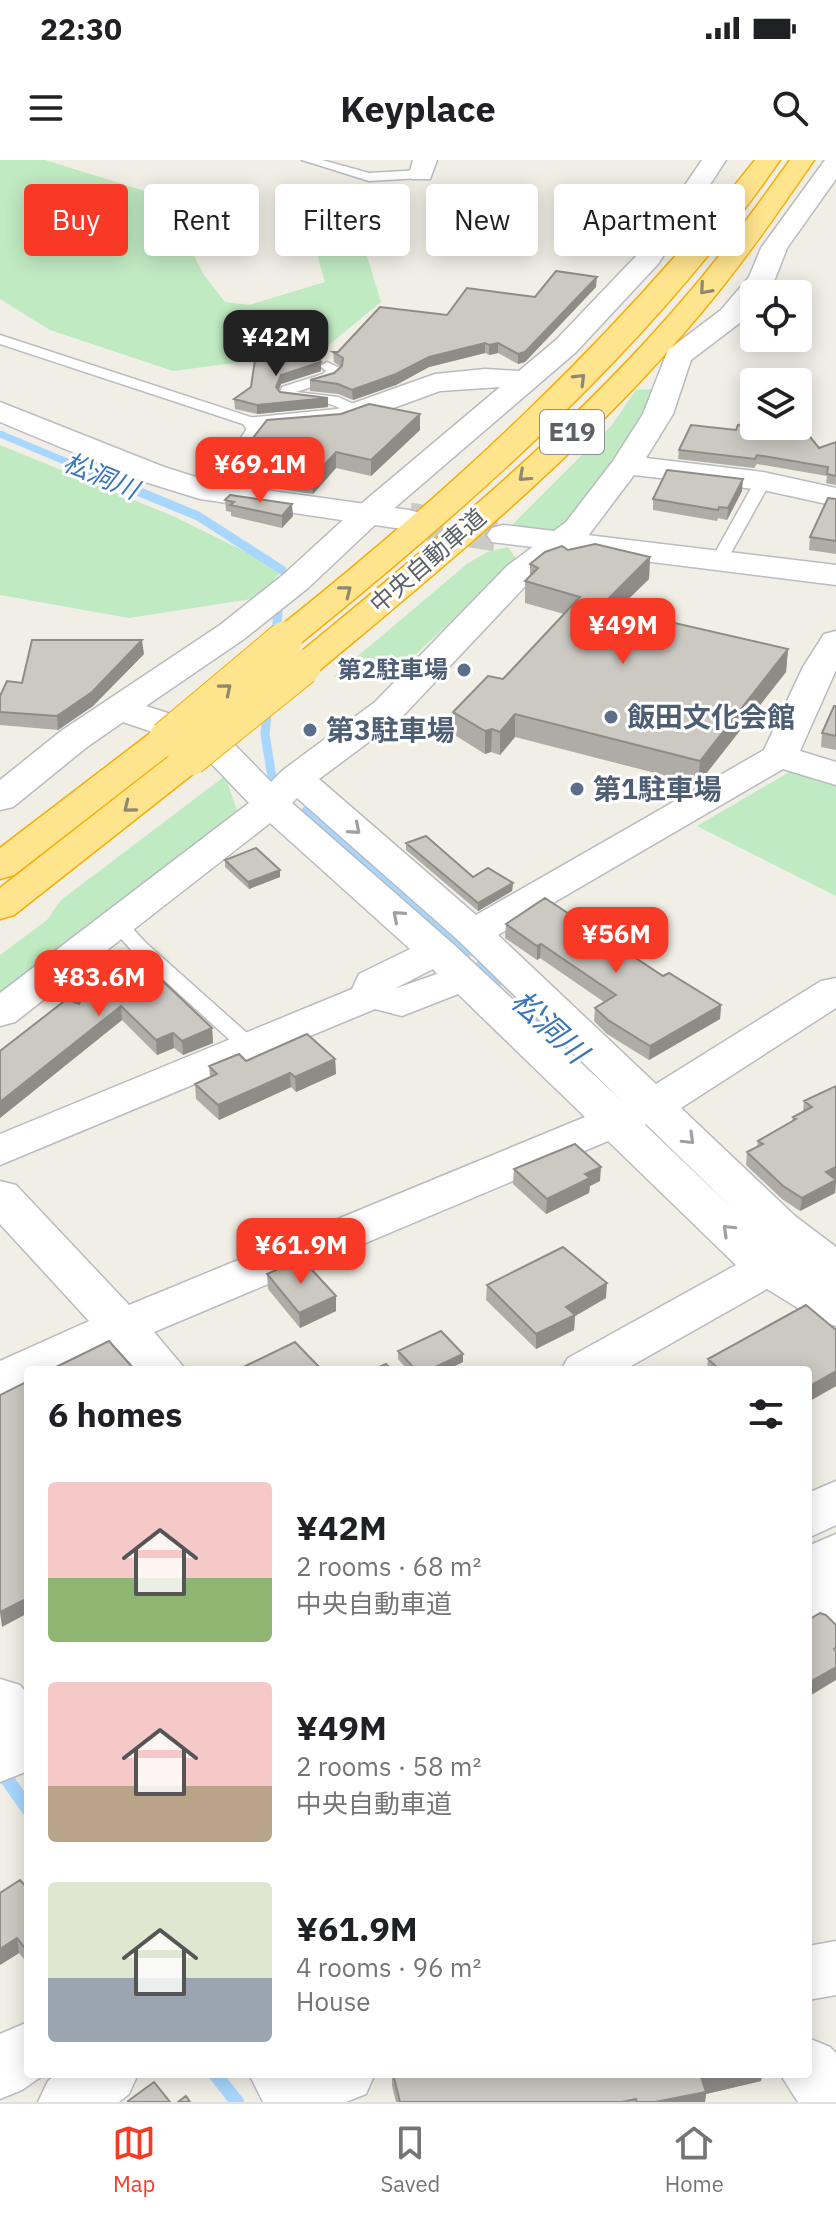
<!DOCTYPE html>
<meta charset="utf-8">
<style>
body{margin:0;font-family:"IBM Plex Sans","Noto Sans JP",sans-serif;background:#f2f2f2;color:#202124;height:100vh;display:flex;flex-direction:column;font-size:30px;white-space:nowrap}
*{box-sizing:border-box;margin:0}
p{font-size:26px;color:#757577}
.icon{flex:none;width:44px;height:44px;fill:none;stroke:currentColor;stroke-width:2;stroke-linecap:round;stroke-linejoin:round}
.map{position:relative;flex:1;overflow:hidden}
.side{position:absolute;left:24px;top:1206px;width:788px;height:712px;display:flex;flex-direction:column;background:#fff;border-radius:8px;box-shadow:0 4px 20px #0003}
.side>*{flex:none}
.hud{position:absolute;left:24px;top:24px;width:788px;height:72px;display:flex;gap:16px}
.buttons{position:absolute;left:740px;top:120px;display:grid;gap:16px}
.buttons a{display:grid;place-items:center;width:72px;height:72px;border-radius:8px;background:#fff;box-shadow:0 4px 20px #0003;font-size:40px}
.price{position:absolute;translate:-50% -68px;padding:0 18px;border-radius:16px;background:#f73925;color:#fff;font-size:26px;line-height:52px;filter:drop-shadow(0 2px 4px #0008)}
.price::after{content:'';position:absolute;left:50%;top:48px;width:24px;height:18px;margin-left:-12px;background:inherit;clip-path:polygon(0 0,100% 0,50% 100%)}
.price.active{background:#222;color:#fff}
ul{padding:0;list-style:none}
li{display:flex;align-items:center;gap:24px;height:200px;padding:0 24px}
li span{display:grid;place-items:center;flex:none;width:224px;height:160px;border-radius:8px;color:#555}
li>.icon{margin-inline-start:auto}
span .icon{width:96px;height:96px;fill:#fffc;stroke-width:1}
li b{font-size:34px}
h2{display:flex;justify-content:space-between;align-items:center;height:96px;padding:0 24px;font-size:34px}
.pill{padding:0 28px;border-radius:8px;background:#fff;box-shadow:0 4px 20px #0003;font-size:28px;line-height:72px}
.pill.active{background:#f73925;color:#fff}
.status{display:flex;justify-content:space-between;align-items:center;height:56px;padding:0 40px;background:#fff;direction:ltr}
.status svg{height:22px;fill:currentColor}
header{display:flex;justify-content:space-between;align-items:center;height:104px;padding:0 24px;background:#fff;font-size:36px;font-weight:700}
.menu{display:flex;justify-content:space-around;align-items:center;height:112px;border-top:2px solid #e0e0e0;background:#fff;font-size:22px;color:#757577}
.menu a{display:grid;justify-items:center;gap:4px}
.menu .active{color:#f73925}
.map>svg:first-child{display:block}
.green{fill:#c0eac1}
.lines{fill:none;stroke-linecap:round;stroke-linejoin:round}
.stream-far3{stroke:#a7d7ff;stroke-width:7}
.stream-far2{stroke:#a7d7ff;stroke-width:9}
.stream-far1{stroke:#a7d7ff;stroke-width:11}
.stream{stroke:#a7d7ff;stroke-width:14}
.secondary-tunnel{stroke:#cbcbc6;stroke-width:35;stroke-dasharray:35 18;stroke-linecap:butt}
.lane-casing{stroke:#b8bbc0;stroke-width:3}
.street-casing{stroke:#b8bbc0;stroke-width:3}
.secondary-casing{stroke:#b9bcc2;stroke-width:3}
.highway-casing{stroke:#f6ae00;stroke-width:3}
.lane{fill:#fff;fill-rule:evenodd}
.street{fill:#fff;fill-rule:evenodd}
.secondary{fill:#fff;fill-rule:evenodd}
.highway{fill:#ffe48e;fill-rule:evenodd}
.highway-bridge-casing{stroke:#f6ae00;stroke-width:37;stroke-linecap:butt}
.highway-bridge{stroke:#ffe48e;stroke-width:35}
.wall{fill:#afaca7}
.shaded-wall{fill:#8f8c88}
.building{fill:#ccc8c2;stroke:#8f8c88;stroke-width:2}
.oneway{stroke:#8e8873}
.oneway2{stroke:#9ea0a4}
.service-dot{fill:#5c6f8a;stroke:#fff;stroke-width:3}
.labels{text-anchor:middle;stroke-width:6;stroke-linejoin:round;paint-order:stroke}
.far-street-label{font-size:24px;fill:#5d6167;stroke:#fff}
.far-service-label{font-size:24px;font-weight:bold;fill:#4e5e75;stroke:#fff;text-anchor:end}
.shield{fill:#fff;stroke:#8e9095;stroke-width:2}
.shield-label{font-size:26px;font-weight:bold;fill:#5d6167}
.far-water-label{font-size:26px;font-style:italic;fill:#3a76ba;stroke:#fff}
.service-label{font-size:28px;font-weight:bold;fill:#4e5e75;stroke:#fff;text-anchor:start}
.water-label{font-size:30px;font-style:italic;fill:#3a76ba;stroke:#fff}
</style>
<div class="status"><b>22:30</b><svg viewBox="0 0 49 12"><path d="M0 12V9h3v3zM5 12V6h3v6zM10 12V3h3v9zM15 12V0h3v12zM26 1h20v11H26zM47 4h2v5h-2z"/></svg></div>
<header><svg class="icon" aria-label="menu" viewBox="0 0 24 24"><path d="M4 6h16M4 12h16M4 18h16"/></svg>Keyplace<svg class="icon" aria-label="search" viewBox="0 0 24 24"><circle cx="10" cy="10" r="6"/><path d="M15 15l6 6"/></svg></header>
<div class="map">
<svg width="836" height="1942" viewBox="0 0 836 1942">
<rect width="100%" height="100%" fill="#f0eee5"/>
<path class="green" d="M0,0H45L148,32L188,84L204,115L225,142L249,145L325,122L317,94L366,93L381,142L313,198L249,201L173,211L50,170L0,139Z
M654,229L637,263L570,364L553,370L511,366L612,265L636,230Z
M0,285L175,357L282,410L258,438L129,458L0,435Z
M508,387L517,400L387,521L333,517L467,404L487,392Z
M791,611L836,626V736L697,666Z
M225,616L238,653L0,841V795L47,760L61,740Z"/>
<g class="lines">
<path class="stream-far3" d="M0,274L134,330"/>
<path class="stream-far2" d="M130,328L198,356L282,410
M276,476L278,449
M268,545L265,574L273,624L282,630
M306,651L417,746"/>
<path class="stream-far1" d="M414,744L469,791
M482,804L499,820"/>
<path class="stream" d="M0,1609L28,1649
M215,1914L237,1942"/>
<path class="secondary-tunnel" d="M409,360L503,375"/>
<defs>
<path id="lane" d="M302,0H322L369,13L421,10L427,14L421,18L369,21Z
M0,175L263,261L265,264L217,335H205L203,332L249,266L0,184Z
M327,202L340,208V214L333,220L296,232L338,237L365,249V255H355L330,244L281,238L279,235L282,227L323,214L326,211L320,206Z
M763,316L771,321L727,400L725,403H713L711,400L755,321Z
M117,757L124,759L146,783L257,882L261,887L257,892H243L132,791L107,763Z"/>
<path id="street" d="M413,0H437L430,19H412L409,14Z
M702,0H726L658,104L576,192L377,363L308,428L244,479L146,546L208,566L233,583L271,622L283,610L375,542L507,406L566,362L613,301L643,254L668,190L721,150L749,117L761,88L825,0H836V19L787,88L775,119L764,134H754V146L741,162L691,200L673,254L646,298L763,312L836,328V346L763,330L634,315L588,376L531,420L401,558L319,619L476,755L764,590L803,507L824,474L836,471V510L800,591L836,602V625L783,609L498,775L656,924L821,821L836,818V848L681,948L795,1056L836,1087V1166L819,1161L767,1129L624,1210H561L568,1198L736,1105L608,981L154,1172L186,1210H134L114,1189L69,1210H28V1229L0,1239V1201L89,1161L0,1064V1021L16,1025L129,1145L585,957L458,834L402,856L375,849L0,1005V974L352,829L359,814L410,789L270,663L15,862L0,866V833L249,643L207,599L182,582L123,562L87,587L13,647L0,650V620L61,571L220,465L284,414L355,349L500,227L440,231L341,267L258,273L247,270L243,264L247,258L337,249L435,214L485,209L519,211L556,180L639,93ZM297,638L459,781L623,942L451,782L292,643ZM433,809L437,814L394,829ZM646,964L735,1051L645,965Z
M808,1402L827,1408L836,1417V1471L817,1465L808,1456Z
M28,1559V1611L0,1622V1571Z
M836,1781V1835L808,1840V1786Z
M808,1878L830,1887L836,1893V1942H798L780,1914H808Z
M269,1914H375L366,1934L346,1942H266L261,1931Z"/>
<path id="secondary" d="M0,242L164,307L215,323L409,350L420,353L425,360L420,367L409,370L200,339L142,321L0,262Z
M503,365L836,405V425L492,382L487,375L492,368Z
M836,1321V1365L808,1378V1333Z
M836,1374V1421L808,1433V1386Z
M0,1519L20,1525L28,1535V1599L8,1592L0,1582Z
M28,1862V1914H45L22,1930L0,1939V1874Z
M57,1914H138L129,1934L119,1942H38L48,1921Z
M249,1914H318L333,1942H263Z"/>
<path id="highway" d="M755,0H780C650,188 474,343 297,486L285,489L273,486L268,479L273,472C454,328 612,182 755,0Z
M790,0H814C780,50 745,100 706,147C592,285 452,400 315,514L303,517L291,514L286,507L291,500C429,386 571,272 687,135C724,92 757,46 790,0Z
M166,568L179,571L184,579L179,587L14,715L0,719V688L153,571Z
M190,587L203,590L208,598L203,606L14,755L0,759V728L177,590Z"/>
</defs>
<use href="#lane" class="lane-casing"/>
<use href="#street" class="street-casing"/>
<use href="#secondary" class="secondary-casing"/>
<use href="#highway" class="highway-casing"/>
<use href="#lane" class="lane"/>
<use href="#street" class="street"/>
<use href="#secondary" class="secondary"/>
<use href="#highway" class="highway"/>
<defs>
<path id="highway-bridge" d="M166,579L285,479
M190,598L303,507"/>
</defs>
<use href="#highway-bridge" class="highway-bridge-casing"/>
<use href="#highway-bridge" class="highway-bridge"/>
</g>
<path class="wall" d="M596,127L525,202L518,204L498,193L489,195L485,193L429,207L396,225L353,240L338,234L310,231V220L334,213L341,207L334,202L333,192H338L535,137Z
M321,193V211L281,224L279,230L280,232L328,238V247L257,254L235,249L234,239Z
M420,270L371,316L336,308L313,334L232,322L231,306Z
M836,282V325L826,323L827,316L757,304L754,308L678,299L679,290L819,288Z
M742,331L727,360L718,358L717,361L653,350V339Z
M836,339V394L809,390L810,377Z
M225,340L293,356L282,368L231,356V352L226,351Z
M568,390L650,397L649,419L622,445L660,456L659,460L788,489L786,512L698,624L515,577L500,595L491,592L485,594L453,574V552L503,519L564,454L525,443V421L530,416V404Z
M144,494L93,546L58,570L0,565V536L22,523Z
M836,546V590L821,587L822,573Z
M406,683L473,717L513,723L512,731L478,751L406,690Z
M225,700L280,710V717L249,729L225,707Z
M506,764L663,816L721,845L720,859L649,900L607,874L594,861L595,848L604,842L540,798L537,800L505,778Z
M135,806L212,868L213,883L183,895L174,888L157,895L122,860L0,958V891L79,844Z
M335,899L336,914L296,932L291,927L219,960L196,939L195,924L210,917L209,906L246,901Z
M836,926V1024L835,1033L800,1051L782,1039L746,1005L747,992L757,987L758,981L792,961L793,957L803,952L804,941Z
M514,1009L600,1021L590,1026L589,1033L546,1054L513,1024Z
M267,1114L336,1151L300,1168L268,1129Z
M487,1125L606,1138L575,1156L574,1170L536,1189L486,1140Z
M836,1170V1226L808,1242V1210H707L708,1199Z
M398,1191L463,1202L446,1210H408L398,1199Z
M28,1729V1804L19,1793L0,1805Z
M392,1914H762L761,1921L706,1934L705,1942H396L392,1926Z"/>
<path class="shaded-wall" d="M597,117L596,127L525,202L518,204V194Z
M485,183V193L429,207L396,225L353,240L352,230L429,197Z
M498,183V193L489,195V185Z
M321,193V211L281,224L276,237V227L281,215L317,197Z
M328,238V247L257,254V245Z
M420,254V270L371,316V300Z
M336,292V308L313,334L312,318Z
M743,319L742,331L727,360L728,348Z
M292,344L293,356L282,368V356Z
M650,397L649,419L604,463L606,441Z
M142,480L144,494L93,546L58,570L57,556Z
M788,489L786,512L698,624L700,601Z
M515,554V577L500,595V572Z
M492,569L491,592L485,594V571Z
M280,710V717L249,729L248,722Z
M513,723L512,731L478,751V743Z
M541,784L540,798L537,800V786Z
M721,845L720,859L649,900L650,886Z
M121,846L122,860L0,958V942Z
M212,868L213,883L183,895L182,881Z
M173,873L174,888L157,895L156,880Z
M335,899L336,914L296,932L295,917Z
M290,913L291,927L219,960L218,945Z
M601,1007L600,1021L590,1026L589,1033L546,1054L547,1039L585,1014Z
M836,1007V1019L824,1025L826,1012Z
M836,1020L835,1033L800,1051L802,1038Z
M607,1123L606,1138L575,1156L574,1170L536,1189V1174L566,1147Z
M336,1136V1151L300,1168L299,1153Z
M463,1194V1202L446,1210H429Z
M836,1211V1226L808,1242V1227Z
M28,1438V1453L2,1467L0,1452Z
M836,1507V1520L808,1537V1523Z
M17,1778L19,1793L0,1805V1789Z
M712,1914H762L761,1921L706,1934L705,1942H655L701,1917Z"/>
<path class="building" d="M556,111L597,117L525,192L518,194L498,183L489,185L485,183L429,197L396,214L352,230L338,224L310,220L334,213L342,206L343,198L333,192H338L380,147L447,155L467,128L535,137Z
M256,193H321L317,197L321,202L281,215L276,227L280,232L328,238L257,245L234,239L251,227Z
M369,244L420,254L371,300L336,292L312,318L231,306L267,260L341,254Z
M798,262L819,288L836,282V316L827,314L828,307L757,295L755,299L679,290L691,265L736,270L738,265L754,263V266H798Z
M667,310L743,319L728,348L719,347L718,350L653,339Z
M230,335L292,344L282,356L230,345L234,342L225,340Z
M828,338L836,339V381L810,377Z
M595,384L650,397L606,441L660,456L657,459L788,489L700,601L515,554L500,572L492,569L485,571L453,552L488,516L503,519L580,437L525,421L538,408L530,404L545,392L562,386L568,390Z
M32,480H142L92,532L57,556L0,552V536L7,521L22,523Z
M834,546H836V576L822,573Z
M426,676L473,717L488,708L513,723L478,743L406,683Z
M256,688L280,710L248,722L225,700Z
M545,738L663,816L669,813L721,845L650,886L608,860L595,848L616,835L541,784L537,786L506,764Z
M101,795L135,798L131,805L148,807L212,868L182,881L173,873L156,880L121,846L0,942V891L67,839L79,844Z
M307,874L335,899L295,917L290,913L218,945L195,924L217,914L209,906L239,894L246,901Z
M836,926V1007L826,1012L836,1020L802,1038L783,1026L747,992L763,984L758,981L796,959L793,957L812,947L804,941Z
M575,984L601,1007L585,1014L590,1018L547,1039L514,1009Z
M563,1087L607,1123L566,1147L575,1155L536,1174L487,1125Z
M302,1099L336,1136L299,1153L267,1114Z
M806,1145L836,1170V1211L808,1227V1210H720L708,1199Z
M441,1171L463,1194L429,1210H416L398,1191Z
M109,1181L135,1210H50Z
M295,1182L322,1210H237Z
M386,1204L392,1210H372Z
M28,1221V1438L0,1452V1235Z
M820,1453L826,1455L836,1465V1487L834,1489L836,1491V1507L808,1523V1460Z
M20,1720L28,1729V1792L17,1778L0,1789V1733Z
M393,1914H712L701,1917L706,1932L655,1942H637L636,1939L622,1942H400Z
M154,1922L170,1942H129L128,1941Z
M186,1936L190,1942H178Z"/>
<defs><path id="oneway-chevron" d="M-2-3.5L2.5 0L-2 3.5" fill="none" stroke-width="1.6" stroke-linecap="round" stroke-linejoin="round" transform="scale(2)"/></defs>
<g class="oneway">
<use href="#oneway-chevron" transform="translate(705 129) rotate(131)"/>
<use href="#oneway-chevron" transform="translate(580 219) rotate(-45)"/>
<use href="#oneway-chevron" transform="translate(524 316) rotate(138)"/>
<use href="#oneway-chevron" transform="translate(346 431) rotate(-38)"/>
<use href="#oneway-chevron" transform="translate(226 529) rotate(-40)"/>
<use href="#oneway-chevron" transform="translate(129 647) rotate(141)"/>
</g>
<g class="oneway2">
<use href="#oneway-chevron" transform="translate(355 669) rotate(41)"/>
<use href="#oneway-chevron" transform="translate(398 756) rotate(-139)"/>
<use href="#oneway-chevron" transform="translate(689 979) rotate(44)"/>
<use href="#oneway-chevron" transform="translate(728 1070) rotate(-136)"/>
</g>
<g class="service-dot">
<circle cx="464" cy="510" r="8"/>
<circle cx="611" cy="557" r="8"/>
<circle cx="310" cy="570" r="8"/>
<circle cx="577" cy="629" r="8"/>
</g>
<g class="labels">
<g class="far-street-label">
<text transform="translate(428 401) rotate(-41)" y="8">中央自動車道</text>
</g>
<g class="far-service-label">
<text x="448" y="518">第2駐車場</text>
</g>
<rect class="shield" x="540" y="250" width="64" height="44" rx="6"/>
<g class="shield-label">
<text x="572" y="281">E19</text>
</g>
<g class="far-water-label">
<text transform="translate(101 316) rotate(23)" y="9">松洞川</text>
</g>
<g class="service-label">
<text x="627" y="567">飯田文化会館</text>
<text x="326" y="580">第3駐車場</text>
<text x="593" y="639">第1駐車場</text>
</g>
<g class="water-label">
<text transform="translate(549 867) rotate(43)" y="10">松洞川</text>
</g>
</g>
</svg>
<div class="buttons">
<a><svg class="icon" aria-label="locate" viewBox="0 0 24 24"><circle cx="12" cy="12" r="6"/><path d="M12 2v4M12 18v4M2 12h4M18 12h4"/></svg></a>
<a><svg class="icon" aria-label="layers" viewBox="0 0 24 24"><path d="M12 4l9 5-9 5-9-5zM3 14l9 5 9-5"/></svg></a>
</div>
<b class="price active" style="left:276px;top:218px">¥42M</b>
<b class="price" style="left:260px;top:345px">¥69.1M</b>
<b class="price" style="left:623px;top:506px">¥49M</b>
<b class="price" style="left:616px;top:815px">¥56M</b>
<b class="price" style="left:99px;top:858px">¥83.6M</b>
<b class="price" style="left:301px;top:1126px">¥61.9M</b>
<div class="hud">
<a class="pill active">Buy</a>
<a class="pill">Rent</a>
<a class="pill">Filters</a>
<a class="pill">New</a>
<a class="pill">Apartment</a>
</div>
<section class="side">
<h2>6 homes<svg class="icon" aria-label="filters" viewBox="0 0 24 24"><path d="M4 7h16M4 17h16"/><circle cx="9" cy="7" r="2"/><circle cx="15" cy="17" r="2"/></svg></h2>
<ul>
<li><span style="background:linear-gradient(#f6c9c9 60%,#8fb573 0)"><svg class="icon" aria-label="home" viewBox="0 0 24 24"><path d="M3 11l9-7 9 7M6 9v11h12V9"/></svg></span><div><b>¥42M</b><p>2 rooms · 68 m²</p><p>中央自動車道</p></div></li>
<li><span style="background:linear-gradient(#f6c9c9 65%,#b9a48a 0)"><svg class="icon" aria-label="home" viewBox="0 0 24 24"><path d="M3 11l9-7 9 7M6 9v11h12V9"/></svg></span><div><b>¥49M</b><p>2 rooms · 58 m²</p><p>中央自動車道</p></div></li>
<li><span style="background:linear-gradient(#dfe7d0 60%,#9aa5b1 0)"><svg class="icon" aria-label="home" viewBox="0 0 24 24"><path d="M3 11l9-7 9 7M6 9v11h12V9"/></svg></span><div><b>¥61.9M</b><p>4 rooms · 96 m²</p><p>House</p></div></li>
</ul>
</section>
</div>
<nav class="menu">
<a class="active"><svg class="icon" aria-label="map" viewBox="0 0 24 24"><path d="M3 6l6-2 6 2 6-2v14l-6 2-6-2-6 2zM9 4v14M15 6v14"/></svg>Map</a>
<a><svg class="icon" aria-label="saved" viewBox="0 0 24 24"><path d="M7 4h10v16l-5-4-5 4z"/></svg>Saved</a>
<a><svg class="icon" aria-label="home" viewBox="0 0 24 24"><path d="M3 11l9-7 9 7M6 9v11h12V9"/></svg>Home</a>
</nav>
